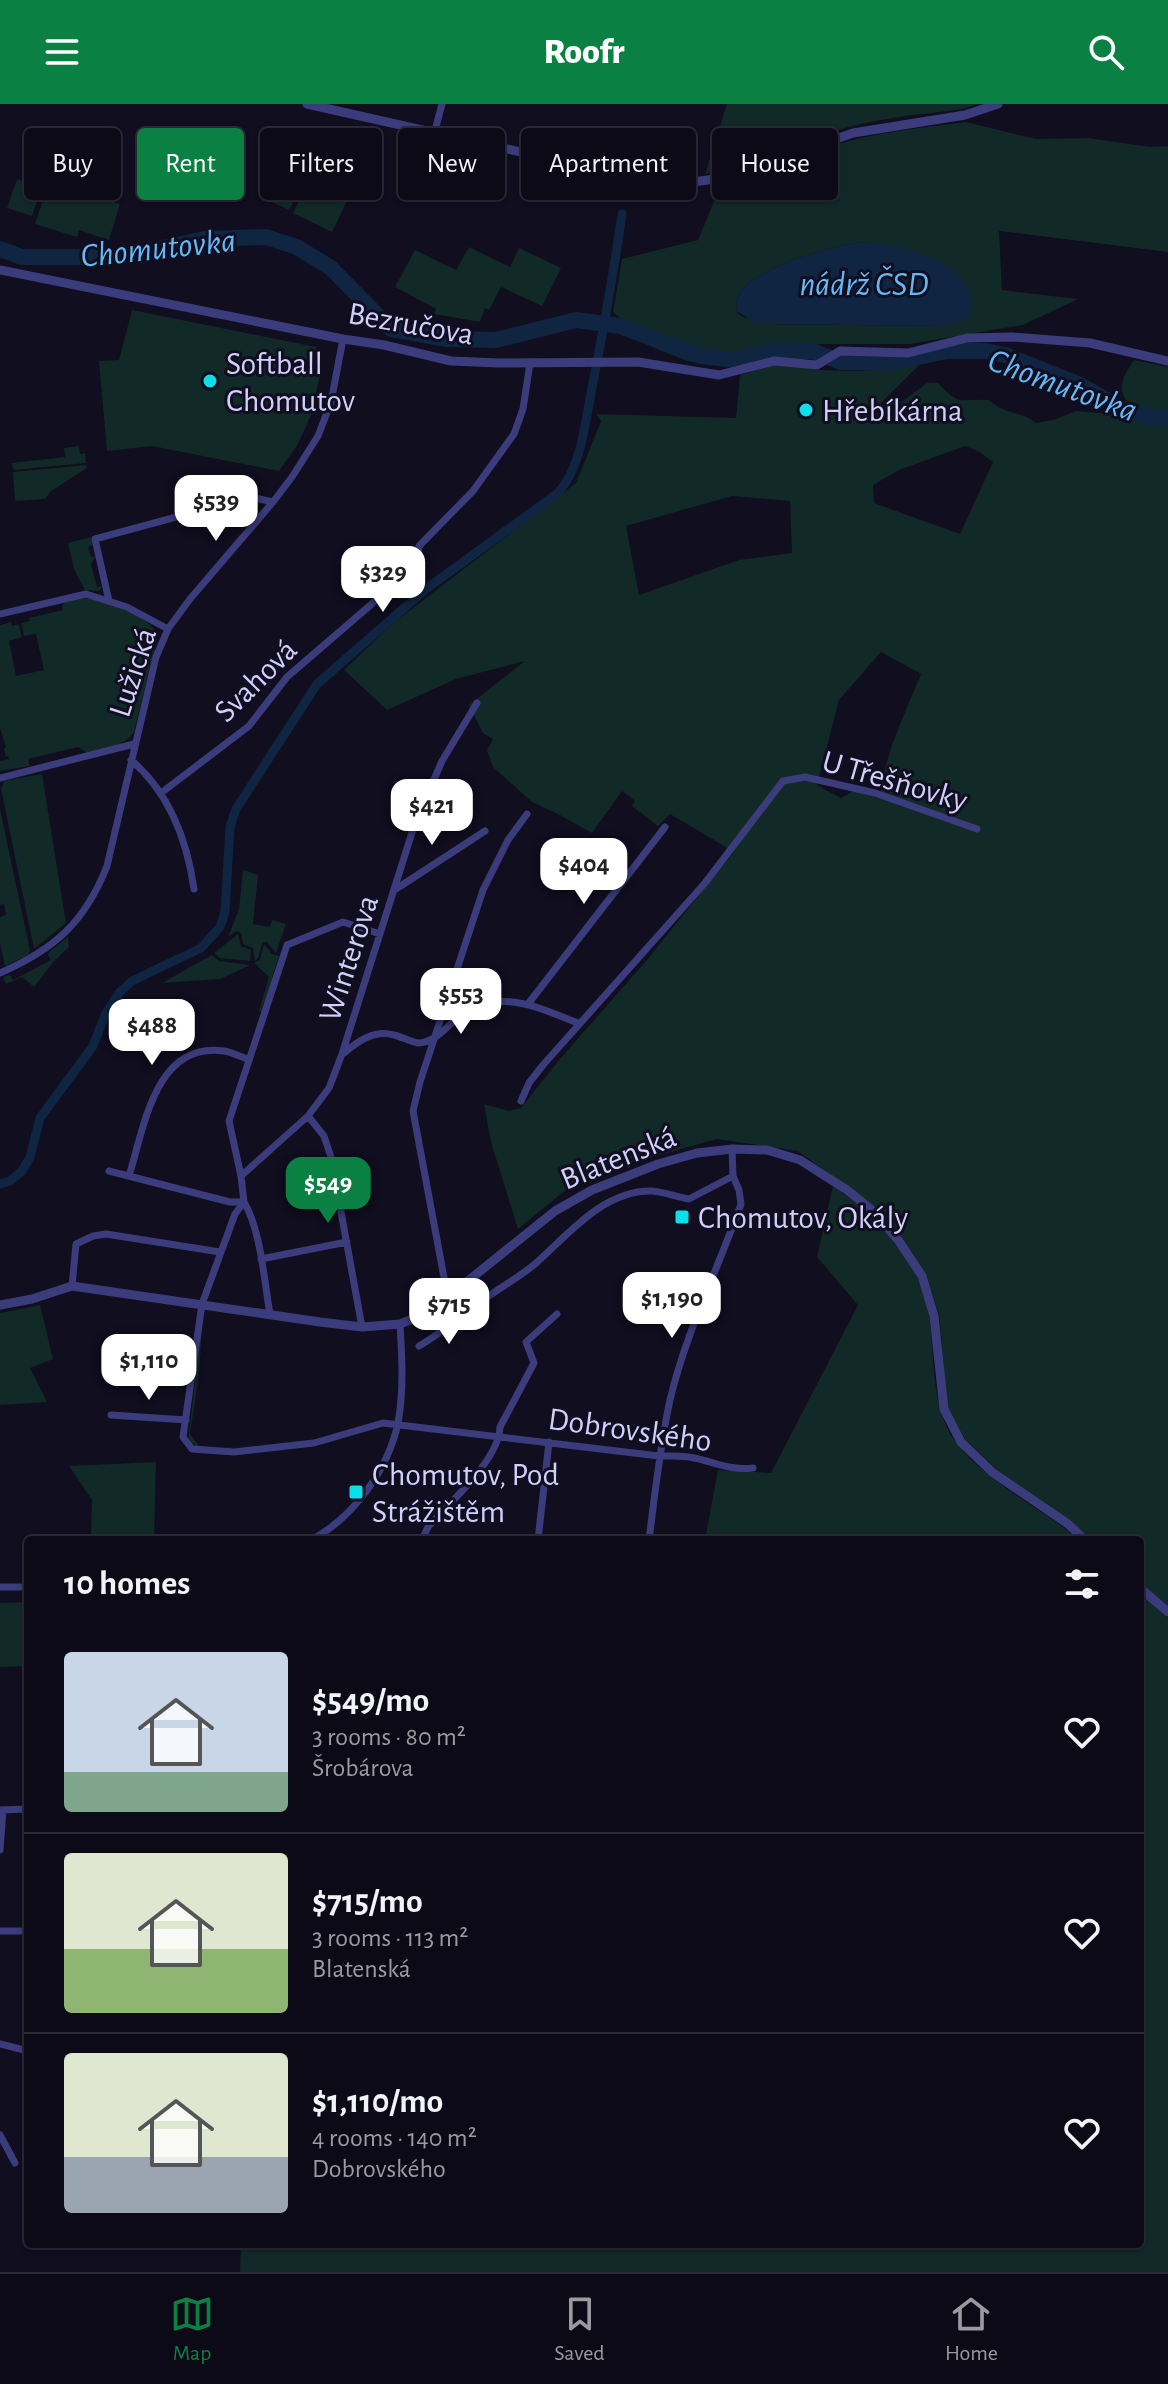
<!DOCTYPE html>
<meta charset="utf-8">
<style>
body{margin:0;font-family:"Alegreya Sans",sans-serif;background:#1a1824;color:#f1f3f6;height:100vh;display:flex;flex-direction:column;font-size:30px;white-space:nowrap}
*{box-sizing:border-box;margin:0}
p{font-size:26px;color:#9a9aa1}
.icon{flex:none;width:44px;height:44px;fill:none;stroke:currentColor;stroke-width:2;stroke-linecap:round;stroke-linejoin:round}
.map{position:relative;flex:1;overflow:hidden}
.side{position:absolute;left:24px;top:1432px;width:1120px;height:712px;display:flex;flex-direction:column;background:#0c0a17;border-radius:8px;box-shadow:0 2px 6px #0004,0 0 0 2px #2c2b36}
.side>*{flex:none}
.top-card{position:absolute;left:24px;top:24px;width:1120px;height:72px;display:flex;gap:16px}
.price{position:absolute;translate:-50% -68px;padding:0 18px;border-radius:16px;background:#fff;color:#222;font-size:26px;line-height:52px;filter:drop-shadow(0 2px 4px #0008)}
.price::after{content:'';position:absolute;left:50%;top:48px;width:24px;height:18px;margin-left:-12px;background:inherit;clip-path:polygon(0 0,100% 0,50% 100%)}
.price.active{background:#0b8043;color:#fff}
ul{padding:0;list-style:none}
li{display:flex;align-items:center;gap:24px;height:200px;padding:0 40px}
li+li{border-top:2px solid #2c2b36}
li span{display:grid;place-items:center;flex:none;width:224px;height:160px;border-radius:8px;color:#555}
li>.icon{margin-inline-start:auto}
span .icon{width:96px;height:96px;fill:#fffc;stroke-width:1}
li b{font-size:34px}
h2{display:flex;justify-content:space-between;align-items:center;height:96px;padding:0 40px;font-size:34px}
.chip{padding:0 28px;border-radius:8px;background:#0c0a17;box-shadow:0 2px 6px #0004,0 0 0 2px #2c2b36;font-size:28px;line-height:72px}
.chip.active{background:#0b8043;color:#fff}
header{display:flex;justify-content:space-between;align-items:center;height:104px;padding:0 40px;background:#0b8043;color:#fff;font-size:36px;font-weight:800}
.menu{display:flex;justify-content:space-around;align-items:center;height:112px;border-top:2px solid #2c2b36;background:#0c0a17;font-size:22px;color:#9a9aa1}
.menu a{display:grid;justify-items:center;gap:4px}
.menu .active{color:#0b8043}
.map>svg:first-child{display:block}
.green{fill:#112927;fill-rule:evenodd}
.water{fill:#0f2542}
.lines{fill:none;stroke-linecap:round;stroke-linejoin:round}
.canal{stroke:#0f2542;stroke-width:9}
.river{stroke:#0f2542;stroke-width:16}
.minor{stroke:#3b3c7c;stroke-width:7}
.tertiary{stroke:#3b3c7c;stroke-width:9}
.poi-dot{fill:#0ddfea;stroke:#100e1f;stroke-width:3}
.labels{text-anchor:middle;stroke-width:6;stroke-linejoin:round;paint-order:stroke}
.street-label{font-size:32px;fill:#d2cffc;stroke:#100e1f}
.poi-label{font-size:32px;fill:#d2cffc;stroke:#100e1f;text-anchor:start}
.water-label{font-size:34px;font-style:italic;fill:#63b9f6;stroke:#100e1f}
</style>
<header><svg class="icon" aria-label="menu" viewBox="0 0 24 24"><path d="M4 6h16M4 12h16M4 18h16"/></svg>Roofr<svg class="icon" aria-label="search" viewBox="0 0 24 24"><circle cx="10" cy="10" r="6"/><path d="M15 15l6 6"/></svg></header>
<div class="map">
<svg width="1168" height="2168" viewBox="0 0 1168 2168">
<rect width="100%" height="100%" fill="#100e1f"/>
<path class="green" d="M727,0H977L963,5C918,11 872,14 829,29C787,42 749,62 705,70Z
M966,18L1036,35L1088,34L1150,43L1168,42V148L999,127L1002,186L1078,195L1023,221L910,240H822L721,261L687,257L652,243L613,208L622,155L698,136L721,81C760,74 795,55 832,42C875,28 922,24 966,18ZM867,138L908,146L942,222L768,220L743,213L737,208C737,203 736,199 737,195C747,164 838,139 867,138Z
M288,58L308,68L289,106L270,97Z
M312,70L351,88L332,128L293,109Z
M17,75L42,82L32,112L7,104Z
M49,77L120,100L109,136L79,126L77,133L35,120Z
M469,143L510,163L519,144L561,164L542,202L501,183L489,206L485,204L480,218L434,210L436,205L395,183L415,146L456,166Z
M132,206L316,243L323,257L311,311L298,340L279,367L152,342L107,347L99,257L119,256Z
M1134,256L1168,263V1502L1140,1478V1436H1092L1070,1417L995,1364L965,1335L948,1304L939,1211L926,1170L903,1134L876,1104L798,1047L717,1035L583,1072L518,1125L491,1038L484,1000L509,1007L521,1004L559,956L646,857L734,748L670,710L658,722L632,702L635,697L622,687L592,729L558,710L532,698L493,663L487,646L493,635L483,629L469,601L525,557L456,575L387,606L344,566L392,520L576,379L601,317L596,310L736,314L740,271L774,261L819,266L862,267L919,261L869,311L896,302L927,279H938C962,304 958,294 989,296C1007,312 1020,306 1036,319L1053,316L1076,307L1133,312C1132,303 1130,301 1125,294C1116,281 1127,267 1134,256ZM965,342L978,347L993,358L960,430L874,399L873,381L899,366ZM732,392L790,397L792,449L739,456L639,491L626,422ZM881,548L921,570C911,595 875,672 882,695L855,686L841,694L817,681L839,596Z
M79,342L80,350L85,349L86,359L14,366L11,359L65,353L64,344Z
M86,361L87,364L51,387L45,395L15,397L13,368Z
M91,433L93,441L88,443L91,453L96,452L91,460L97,483L103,482L99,487L85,486L74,465L68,439Z
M86,494C109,498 146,509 158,531L134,628C124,643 104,644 87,649L78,643L28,655L30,662L0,667V657L9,655L8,652L6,653L4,644L6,643L0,624V521L11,518L12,522L19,520L22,533L9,537L16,572L44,566L36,530L24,532L21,519L30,517L29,514L63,506L62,502L66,497Z
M42,670L66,819L34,845L1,685L4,677Z
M0,705L30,846L28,851L5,862L0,839V813L6,811L4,800L0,801Z
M243,766L258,771L253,820L270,823L272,816L286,820L276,849L267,838H263L258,854L255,857L253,844L243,840L241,829L236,827L228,833L239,805Z
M238,830L241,842L251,846L250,857L220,854L214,849Z
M68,833L69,843L54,857L34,883L22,873L6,880L3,873L10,871L13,876L51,856L48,851L49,848Z
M264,840L272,850L279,852L272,873L275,876L268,898L264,899L261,908L259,907L269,873L254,859L260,856Z
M212,851L219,857L250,861L220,875L162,879Z
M833,1082C878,1113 924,1160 930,1218C935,1259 931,1307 958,1341C990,1381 1041,1403 1079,1436H705L718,1366L771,1369L858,1201L817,1153Z
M40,1201L53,1255L30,1264L47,1298L0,1301V1209Z
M203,1209L199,1270L190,1330L199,1342L222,1344L308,1335L219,1345L196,1343L189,1335V1330Z
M156,1358L154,1436H91L92,1396L69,1362Z
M1140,1490L1168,1514V2168H240L241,2140H1140Z
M28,1498V1562L0,1563V1499Z"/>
<path class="water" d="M867,138C900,143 960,153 971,192C973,197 971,205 971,211L965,216L942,222L768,220L753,218L737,207C737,203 736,199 737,195C747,164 838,139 867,138Z"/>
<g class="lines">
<path class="canal" d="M0,1080L10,1077L22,1067L30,1053L40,1014L93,942L105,911L119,889L132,877L201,844L220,823L225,808L230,723L236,705L317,580L426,485L558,389C583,361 585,315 593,279C604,222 614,167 622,110"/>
<path class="river" d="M0,145L22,153H119L205,135L266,133L297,143L331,164L391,225L447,235L496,236L576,216L620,222L700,252L737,256L771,247H812L841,258L890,259L947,247H984L1005,251L1080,281L1122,305L1157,315L1168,312"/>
<path class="minor" d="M434,30L442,0
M109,497L95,435L250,393L273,398
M0,510L86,490L127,503L168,525
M131,656C170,689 187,736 194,785
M0,674L134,640
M161,689L249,622L287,573L417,461L419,442L473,387L514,330L523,305L530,259
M396,785L485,727
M380,830L343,818L287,841L229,1017L241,1072L244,1098L235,1110L202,1200L183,1333L192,1345L234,1348L314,1339L383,1319L659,1352C671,1352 683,1351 694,1354C715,1358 731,1367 753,1364
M0,869C55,845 85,818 107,762L156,553L168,525L190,495L273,398L292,373L318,332L331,298L343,235
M528,900L665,723
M344,949C358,937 375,925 394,931C402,933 411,938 418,939C433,939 445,925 455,916C497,882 534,902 578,919
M521,997L529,979L543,961L705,779L783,677L805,673L875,689L977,725
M308,1012L324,1032L331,1053L362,1223
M109,1067L230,1098H244
M129,1072C144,1024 155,937 224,947C232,948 240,953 248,955
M241,1072L308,1012L329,984L342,950L415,719L442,657L477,599
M244,1098C261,1127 264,1176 270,1210
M261,1155L347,1138
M72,1182L76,1140L93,1132L106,1130L220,1148
M459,1214L448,1195L413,1007L420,978L483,786L508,736L527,710
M419,1242C441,1229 459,1214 479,1199C497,1185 517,1175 535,1160C568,1131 603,1086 652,1087C664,1088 677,1093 689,1095L733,1072
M111,1311L186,1316
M311,1436C353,1414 388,1366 398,1319C404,1286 402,1253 400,1220
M422,1436L428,1423C450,1398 499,1356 500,1323L534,1259L526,1238L557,1210
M538,1436L549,1338
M649,1436C655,1389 660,1342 670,1296C686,1228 718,1165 741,1100L739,1086L733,1072L732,1045
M0,1483H28
M0,1706L28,1705
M0,1746L3,1706
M0,1827H28
M0,1940L28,1947
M0,2031L15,2059"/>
<path class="tertiary" d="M307,0L637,74L686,79L729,73L853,29L965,11L998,0
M0,166L343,235L384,241L451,257L499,259L638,258L719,271L774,257L817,261L840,247L908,249L967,234L1012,233L1090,239L1168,257
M0,1201L32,1195L72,1182L320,1218L362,1223L400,1220L428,1209L555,1107L592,1086L658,1060L697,1049L732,1045L767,1046L800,1056L847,1086L873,1107L899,1137L922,1172L934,1212L944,1305L961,1338L992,1368L1068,1420L1085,1436
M1140,1484L1168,1508"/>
</g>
<g class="poi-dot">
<circle cx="210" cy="277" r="8"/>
<circle cx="806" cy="306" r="8"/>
<rect x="674" y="1105" width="16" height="16" rx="4"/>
<rect x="348" y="1380" width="16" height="16" rx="4"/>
</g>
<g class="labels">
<g class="street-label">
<text transform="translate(411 219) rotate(10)" y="11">Bezručova</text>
<text transform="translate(132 568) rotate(-72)" y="11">Lužická</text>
<text transform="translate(255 576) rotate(-45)" y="11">Svahová</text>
<text transform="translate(895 676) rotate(16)" y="11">U Třešňovky</text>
<text transform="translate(348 854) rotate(-72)" y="11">Winterova</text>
<text transform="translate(618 1053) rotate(-22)" y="11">Blatenská</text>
<text transform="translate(630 1325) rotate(8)" y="11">Dobrovského</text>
</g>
<g class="poi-label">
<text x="226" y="270">Softball<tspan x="226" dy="37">Chomutov</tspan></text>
<text x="822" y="317">Hřebíkárna</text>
<text x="698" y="1124">Chomutov, Okály</text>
<text x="372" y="1381">Chomutov, Pod<tspan x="372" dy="37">Strážištěm</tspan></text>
</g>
<g class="water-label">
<text transform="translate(158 143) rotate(-6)" y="12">Chomutovka</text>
<text x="864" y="191">nádrž ČSD</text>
<text transform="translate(1063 280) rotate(20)" y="12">Chomutovka</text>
</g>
</g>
</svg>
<b class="price" style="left:216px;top:439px">$539</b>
<b class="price" style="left:383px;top:510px">$329</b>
<b class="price" style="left:432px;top:743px">$421</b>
<b class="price" style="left:584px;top:802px">$404</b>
<b class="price" style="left:461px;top:932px">$553</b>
<b class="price" style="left:152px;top:963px">$488</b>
<b class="price active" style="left:328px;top:1121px">$549</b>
<b class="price" style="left:672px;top:1236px">$1,190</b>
<b class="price" style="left:449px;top:1242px">$715</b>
<b class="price" style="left:149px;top:1298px">$1,110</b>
<div class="top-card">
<a class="chip">Buy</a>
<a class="chip active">Rent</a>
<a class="chip">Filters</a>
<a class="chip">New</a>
<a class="chip">Apartment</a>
<a class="chip">House</a>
</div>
<section class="side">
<h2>10 homes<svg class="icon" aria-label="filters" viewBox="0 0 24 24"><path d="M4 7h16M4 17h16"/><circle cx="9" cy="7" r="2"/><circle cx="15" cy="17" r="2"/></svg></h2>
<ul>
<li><span style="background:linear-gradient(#c9d6e8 75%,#7fa58c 0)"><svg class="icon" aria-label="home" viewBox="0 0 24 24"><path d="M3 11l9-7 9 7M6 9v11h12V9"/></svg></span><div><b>$549/mo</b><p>3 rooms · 80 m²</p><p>Šrobárova</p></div><svg class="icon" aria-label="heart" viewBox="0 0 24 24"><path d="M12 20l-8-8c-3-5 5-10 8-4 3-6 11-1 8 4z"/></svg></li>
<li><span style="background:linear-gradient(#dfe7d0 60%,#8fb573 0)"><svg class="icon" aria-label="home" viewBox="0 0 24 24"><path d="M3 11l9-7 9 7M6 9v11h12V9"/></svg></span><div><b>$715/mo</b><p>3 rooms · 113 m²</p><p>Blatenská</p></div><svg class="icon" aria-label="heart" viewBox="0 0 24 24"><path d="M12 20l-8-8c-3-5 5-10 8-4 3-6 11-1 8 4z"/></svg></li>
<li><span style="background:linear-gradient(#dfe7d0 65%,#9aa5b1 0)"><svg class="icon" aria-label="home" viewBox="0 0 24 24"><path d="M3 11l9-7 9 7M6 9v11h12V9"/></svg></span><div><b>$1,110/mo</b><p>4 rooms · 140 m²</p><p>Dobrovského</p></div><svg class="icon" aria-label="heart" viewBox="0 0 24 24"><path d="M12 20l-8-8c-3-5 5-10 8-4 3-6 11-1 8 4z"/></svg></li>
</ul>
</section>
</div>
<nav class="menu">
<a class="active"><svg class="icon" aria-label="map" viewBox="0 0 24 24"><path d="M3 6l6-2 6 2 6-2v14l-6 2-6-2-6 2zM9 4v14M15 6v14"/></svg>Map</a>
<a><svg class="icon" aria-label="saved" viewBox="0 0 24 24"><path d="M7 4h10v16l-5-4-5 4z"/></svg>Saved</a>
<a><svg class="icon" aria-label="home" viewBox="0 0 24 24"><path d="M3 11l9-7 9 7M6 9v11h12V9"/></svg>Home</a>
</nav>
